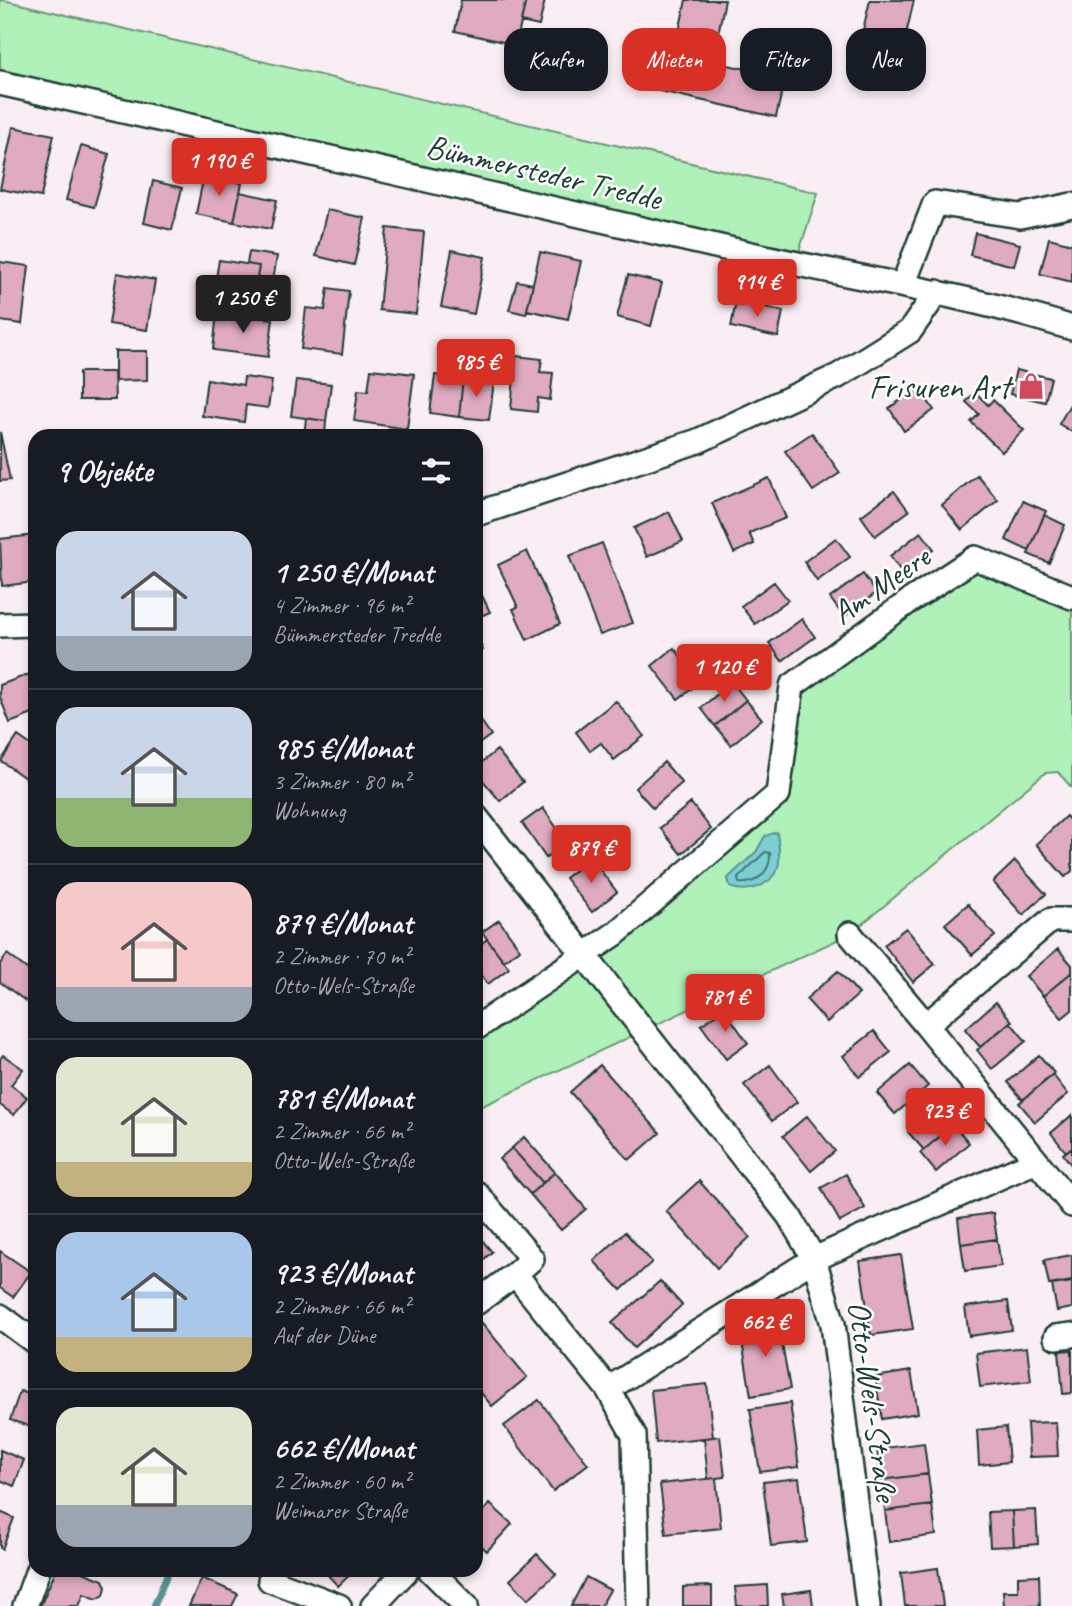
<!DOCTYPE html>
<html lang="de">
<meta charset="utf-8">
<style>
body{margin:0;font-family:Caveat,sans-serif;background:#20242c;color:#f1f3f6;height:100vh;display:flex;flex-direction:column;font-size:26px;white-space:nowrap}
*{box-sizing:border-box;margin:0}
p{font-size:23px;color:#9ea1a6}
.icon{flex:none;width:38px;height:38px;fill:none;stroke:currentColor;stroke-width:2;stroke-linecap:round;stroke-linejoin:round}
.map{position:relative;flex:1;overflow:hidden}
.sheet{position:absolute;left:28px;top:429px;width:455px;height:1148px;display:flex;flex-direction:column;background:#171b24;border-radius:21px;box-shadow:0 4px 10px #0003}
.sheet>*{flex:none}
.banner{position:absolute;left:504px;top:28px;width:462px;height:63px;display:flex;gap:14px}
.price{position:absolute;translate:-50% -60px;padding:0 16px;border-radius:7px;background:#d93025;color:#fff;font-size:23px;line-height:46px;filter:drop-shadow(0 2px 4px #0008)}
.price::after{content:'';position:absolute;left:50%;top:42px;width:21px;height:16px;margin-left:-10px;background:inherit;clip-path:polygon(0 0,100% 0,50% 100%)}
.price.selected{background:#222;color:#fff}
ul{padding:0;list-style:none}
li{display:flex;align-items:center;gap:21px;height:175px;padding:0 28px}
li+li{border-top:2px solid #363941}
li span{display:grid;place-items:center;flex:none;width:196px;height:140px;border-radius:21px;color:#555}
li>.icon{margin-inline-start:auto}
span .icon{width:84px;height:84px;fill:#fffc;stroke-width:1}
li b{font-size:30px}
h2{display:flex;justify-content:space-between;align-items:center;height:84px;padding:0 28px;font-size:30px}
.chip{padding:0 24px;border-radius:21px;background:#171b24;box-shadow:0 4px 10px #0003;font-size:24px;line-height:63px}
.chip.selected{background:#d93025;color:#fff}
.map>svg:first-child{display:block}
.green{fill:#b0f1b9;stroke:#689776;stroke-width:2}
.water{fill:#7dced3;stroke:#579493;stroke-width:2}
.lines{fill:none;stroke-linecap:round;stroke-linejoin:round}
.shore{stroke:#457774;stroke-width:2}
.stream{stroke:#579493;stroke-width:7}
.building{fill:#e0aac1;stroke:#1f3d34;stroke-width:2}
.street-casing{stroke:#1f3d34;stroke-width:28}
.street{stroke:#fff;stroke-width:23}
.labels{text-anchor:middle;stroke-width:5;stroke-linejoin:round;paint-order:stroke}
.street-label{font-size:33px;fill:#1f3d34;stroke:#fff}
.poi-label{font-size:33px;fill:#1f3d34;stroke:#fff;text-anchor:end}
</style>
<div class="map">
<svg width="1072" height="1606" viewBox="0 0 1072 1606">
<rect width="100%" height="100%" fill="#f9eef3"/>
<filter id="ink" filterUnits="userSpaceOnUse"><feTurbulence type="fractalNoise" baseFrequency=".0143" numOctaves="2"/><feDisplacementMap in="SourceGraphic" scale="14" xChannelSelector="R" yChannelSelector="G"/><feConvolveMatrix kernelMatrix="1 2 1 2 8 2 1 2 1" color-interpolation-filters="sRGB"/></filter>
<g filter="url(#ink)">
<path class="green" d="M0,0H3L818,193L795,264L0,83Z
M975,558L1072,597V788L1058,772L1045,773L850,934L476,1109V1028L778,794L792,686Z"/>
<path class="water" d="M777,832C778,842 781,858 778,867C771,887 746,894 730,887L728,878L756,852L765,836Z"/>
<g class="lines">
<path class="shore" d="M765,852L770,853C771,871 757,885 739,883L738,878Z"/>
<path class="stream" d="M154,1606L169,1570"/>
</g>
<path class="building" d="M461,0H526L516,45L455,31Z
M526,0H545L539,26L521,22Z
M686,0H725L716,44L678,36Z
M870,0H914L895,82L853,73Z
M636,44L785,78L776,117L628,84Z
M13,127L54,135L41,197L0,189Z
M81,146L109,154L94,207L66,200Z
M204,175L242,183L234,222L196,214Z
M153,181L182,188L172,230L144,223Z
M240,192L277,200L271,229L234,222Z
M327,210L365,218L354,265L316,256Z
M387,228L424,232L416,314L379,310Z
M975,233L1020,244L1014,266L970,255Z
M1049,238L1072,244V282L1040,274Z
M452,250L485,257L474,314L441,307Z
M249,252L277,256L273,281L257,278L259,266L247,264Z
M540,252L581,261L568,319L527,310Z
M219,260L259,266L254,297L214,291Z
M0,262L29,266L22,324L0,321Z
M117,273L155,280L147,330L109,324Z
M628,275L662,283L651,326L617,317Z
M517,281L533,284L526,314L509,310Z
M328,288L349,291L342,354L301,349L306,308L325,310Z
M736,301L783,311L778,337L731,327Z
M217,313L273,319L268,357L213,350Z
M115,351H147V380L115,381Z
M516,356L542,359L540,372L553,373L550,400L538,398L537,412L511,409Z
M371,369L414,374L407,429L354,421L358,390L368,391Z
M1016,370L1051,378L1045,402L1010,394Z
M79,372H114L115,400H79Z
M435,375L463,378L459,417L430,413Z
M244,377L272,381L268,408L246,405L244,422L202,416L207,379L243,385Z
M463,378L494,382L489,420L459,417Z
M296,380L331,384L326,421L291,416Z
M919,388L934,410L904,431L889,408Z
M975,392L988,405L993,400L1024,430L1002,452L971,422L979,414L966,402Z
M1072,401V432L1059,424Z
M306,418L326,421L325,436H304Z
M0,432L10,480L0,481Z
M812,433L840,473L813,491L785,451Z
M977,475L998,500L962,530L942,505Z
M769,478L786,518L749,533L754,544L734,553L712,503Z
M894,491L909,511L875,536L861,516Z
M1023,501L1046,511L1029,551L1006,540Z
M669,512L683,541L647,557L634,528Z
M1044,515L1065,525L1049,563L1028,554Z
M921,532L934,549L903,574L890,556Z
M35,535V582L2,586L0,539Z
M836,538L850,557L817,581L804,562Z
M602,543L633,623L600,635L569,556Z
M527,551L560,624L527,640L513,609L518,607L498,565Z
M863,574L876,593L844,617L830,598Z
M774,582L788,600L755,624L741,606Z
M476,583L490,612L476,618Z
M802,619L815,637L782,661L769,643Z
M476,634L483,650L476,654Z
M674,648L682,658L693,649L712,673L678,699L652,666Z
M35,672V713L10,723L0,697V685Z
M732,682L746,700L715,726L701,708Z
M746,700L762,719L731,745L715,726Z
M616,701L644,736L614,760L601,743L590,751L576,732Z
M476,714L491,735L476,746Z
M18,736L35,748V785L1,761Z
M497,750L523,782L500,801L476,772V767Z
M664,762L682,783L653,808L635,788Z
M691,803L711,829L681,854L660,828Z
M543,808L567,843L546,858L522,823Z
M1066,816L1072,823V871L1065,877L1036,844Z
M591,858L617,892L592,912L565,878Z
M1015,861L1046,894L1023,915L993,882Z
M968,904L995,936L972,955L945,924Z
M499,920L520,949L504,961L482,932Z
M906,928L935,964L913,982L884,945Z
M487,939L509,968L488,984L476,968V948Z
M1058,949L1072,965V972L1043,996L1026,976Z
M7,954L35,975V999L31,1005L0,982V964Z
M838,971L859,994L827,1022L806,999Z
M1072,972V1010L1062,1018L1043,996Z
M996,1002L1012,1021L980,1047L965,1029Z
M724,1009L748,1043L726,1059L701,1025Z
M1010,1022L1026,1041L992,1069L977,1050Z
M874,1031L891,1052L859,1077L843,1056Z
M3,1055L23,1069L11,1085L27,1097L14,1115L0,1105V1059Z
M1039,1055L1054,1073L1023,1100L1008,1082Z
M600,1065L660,1133L629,1160L570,1092Z
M770,1065L797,1102L772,1121L744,1085Z
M910,1065L928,1086L895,1114L877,1093Z
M1053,1075L1068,1094L1035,1122L1019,1103Z
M940,1105L955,1123L924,1150L908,1132Z
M1072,1115V1147L1066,1152L1051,1133Z
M807,1116L835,1151L811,1171L783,1136Z
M954,1125L969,1143L936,1172L920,1153Z
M524,1137L555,1172L543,1183L512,1148Z
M1072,1147V1166L1063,1154Z
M512,1148L543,1183L530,1194L499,1159Z
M555,1172L586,1209L561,1230L530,1194Z
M846,1174L865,1208L840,1222L821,1188Z
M699,1181L750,1237L717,1268L666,1211Z
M993,1213L997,1239L961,1244L958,1218Z
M625,1232L652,1262L621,1290L594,1261Z
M476,1233L492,1252L476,1266Z
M997,1239L1001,1266L965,1271L961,1244Z
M0,1251L31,1272L13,1297L0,1288Z
M901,1255L913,1329L871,1335L860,1261Z
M1072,1255V1281L1049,1285L1044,1260Z
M660,1281L682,1305L634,1348L612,1323Z
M1072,1282V1308L1057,1311L1052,1285Z
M1008,1301L1012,1330L969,1336L965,1307Z
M778,1322L790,1389L751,1396L740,1329Z
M482,1323L527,1377L492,1406L476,1387V1328Z
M1027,1347L1031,1381L980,1387L976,1353Z
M1072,1350V1393L1063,1394L1059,1351Z
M911,1371L918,1413L882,1419L875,1377Z
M707,1384L713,1437L656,1443L651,1390Z
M20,1391L35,1396V1428L10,1420Z
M539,1400L588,1464L553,1491L504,1426Z
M790,1403L799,1467L760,1472L750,1409Z
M1056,1422L1058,1456L1029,1457L1027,1423Z
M1006,1427L1009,1462L979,1465L977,1430Z
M720,1436L725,1477L708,1479L704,1438Z
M924,1443L928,1474L881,1480L877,1449Z
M0,1450L24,1460L14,1486L0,1480Z
M928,1474L932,1505L885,1511L881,1480Z
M716,1478L721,1528L666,1534L660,1484Z
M799,1478L807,1542L771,1546L763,1482Z
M490,1504L512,1524L487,1551L476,1541V1519Z
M932,1505L936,1535L889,1542L885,1511Z
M1036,1510L1038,1544L1014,1546L1012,1511Z
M1012,1511L1014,1546L990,1547L988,1512Z
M0,1512L14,1518L2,1549L0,1548Z
M537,1554L556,1574L528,1599L510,1580Z
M938,1568L943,1606H905L901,1573Z
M56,1570H78L103,1580L106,1587L104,1595L97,1599L84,1594L79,1606H40Z
M323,1570H355L338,1586Z
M1039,1575L1040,1606H1004L1003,1591H1018V1576Z
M586,1577L610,1590L601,1606H571Z
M202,1578L238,1594L232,1606H189Z
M767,1585L768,1606H737L735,1587Z
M712,1586V1606H683V1587Z
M811,1590L813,1606H784L782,1594Z"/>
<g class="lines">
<defs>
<path id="street" d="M0,83C244,138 489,194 733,250C846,276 961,293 1072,328
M903,285L935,203L1020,216L1072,205
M476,514L698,441L838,376L910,331L937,292
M0,625L35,624
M476,817L789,1216L814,1259L833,1324L868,1606
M1072,920H1051L926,1025L1072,1205
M850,934L926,1025
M476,1028L615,934L778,794L792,686L911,600L975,558L1072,597
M476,1193L532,1259L515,1274L608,1389L634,1435L638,1606
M476,1303L515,1274
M0,1316L35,1342
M1056,1337L1072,1335
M608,1389L814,1259L1034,1162
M430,1570L466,1606
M270,1580L339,1606
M25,1606L38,1570
M373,1606L407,1570"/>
</defs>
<use href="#street" class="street-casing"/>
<use href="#street" class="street"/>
</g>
</g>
<defs>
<symbol id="shop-bare" viewBox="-9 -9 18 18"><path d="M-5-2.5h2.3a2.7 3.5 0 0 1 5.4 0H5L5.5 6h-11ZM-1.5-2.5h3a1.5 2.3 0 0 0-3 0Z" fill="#d1495b" stroke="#fff" stroke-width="2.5" paint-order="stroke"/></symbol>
</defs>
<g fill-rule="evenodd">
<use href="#shop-bare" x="1012" y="367" width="38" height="38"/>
</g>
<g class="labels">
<g class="street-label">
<text transform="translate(544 171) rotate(13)" y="12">Bümmersteder Tredde</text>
<text transform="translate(880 584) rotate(-35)" y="12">Am Meere</text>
<text transform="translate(874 1401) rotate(82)" y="12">Otto-Wels-Straße</text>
</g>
<g class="poi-label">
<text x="1010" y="398">Frisuren Art</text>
</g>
</g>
</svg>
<b class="price" style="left:219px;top:198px">1 190 €</b>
<b class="price" style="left:757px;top:319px">914 €</b>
<b class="price selected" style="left:243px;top:335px">1 250 €</b>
<b class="price" style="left:476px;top:399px">985 €</b>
<b class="price" style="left:724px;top:704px">1 120 €</b>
<b class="price" style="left:591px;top:885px">879 €</b>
<b class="price" style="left:725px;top:1034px">781 €</b>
<b class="price" style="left:945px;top:1148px">923 €</b>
<b class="price" style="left:765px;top:1359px">662 €</b>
<div class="banner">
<a class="chip">Kaufen</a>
<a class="chip selected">Mieten</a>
<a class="chip">Filter</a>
<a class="chip">Neu</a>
</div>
<section class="sheet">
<h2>9 Objekte<svg class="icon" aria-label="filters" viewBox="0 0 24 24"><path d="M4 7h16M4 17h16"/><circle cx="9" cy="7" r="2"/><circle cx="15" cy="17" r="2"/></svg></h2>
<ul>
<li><span style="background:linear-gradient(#c9d6e8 75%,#9aa5b1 0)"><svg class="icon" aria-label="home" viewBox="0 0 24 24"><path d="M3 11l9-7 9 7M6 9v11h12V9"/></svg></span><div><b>1 250 €/Monat</b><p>4 Zimmer · 96 m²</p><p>Bümmersteder Tredde</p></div></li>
<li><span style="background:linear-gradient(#c9d6e8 65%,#8fb573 0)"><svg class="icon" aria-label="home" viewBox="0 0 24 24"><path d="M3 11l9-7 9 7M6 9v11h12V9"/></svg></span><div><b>985 €/Monat</b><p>3 Zimmer · 80 m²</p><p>Wohnung</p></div></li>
<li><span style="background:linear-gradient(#f6c9c9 75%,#9aa5b1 0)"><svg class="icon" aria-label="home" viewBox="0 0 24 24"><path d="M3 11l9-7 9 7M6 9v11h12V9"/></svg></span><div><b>879 €/Monat</b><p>2 Zimmer · 70 m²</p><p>Otto-Wels-Straße</p></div></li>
<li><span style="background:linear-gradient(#dfe7d0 75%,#c2b280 0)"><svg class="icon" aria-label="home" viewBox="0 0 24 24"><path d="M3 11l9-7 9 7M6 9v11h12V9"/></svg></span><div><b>781 €/Monat</b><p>2 Zimmer · 66 m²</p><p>Otto-Wels-Straße</p></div></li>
<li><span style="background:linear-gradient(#a9c7e8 75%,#c2b280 0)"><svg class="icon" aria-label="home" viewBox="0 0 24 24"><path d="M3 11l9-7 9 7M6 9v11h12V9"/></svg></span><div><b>923 €/Monat</b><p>2 Zimmer · 66 m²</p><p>Auf der Düne</p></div></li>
<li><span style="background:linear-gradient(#dfe7d0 70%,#9aa5b1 0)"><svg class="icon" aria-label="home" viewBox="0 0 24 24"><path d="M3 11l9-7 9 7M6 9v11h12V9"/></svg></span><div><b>662 €/Monat</b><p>2 Zimmer · 60 m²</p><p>Weimarer Straße</p></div></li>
</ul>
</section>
</div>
